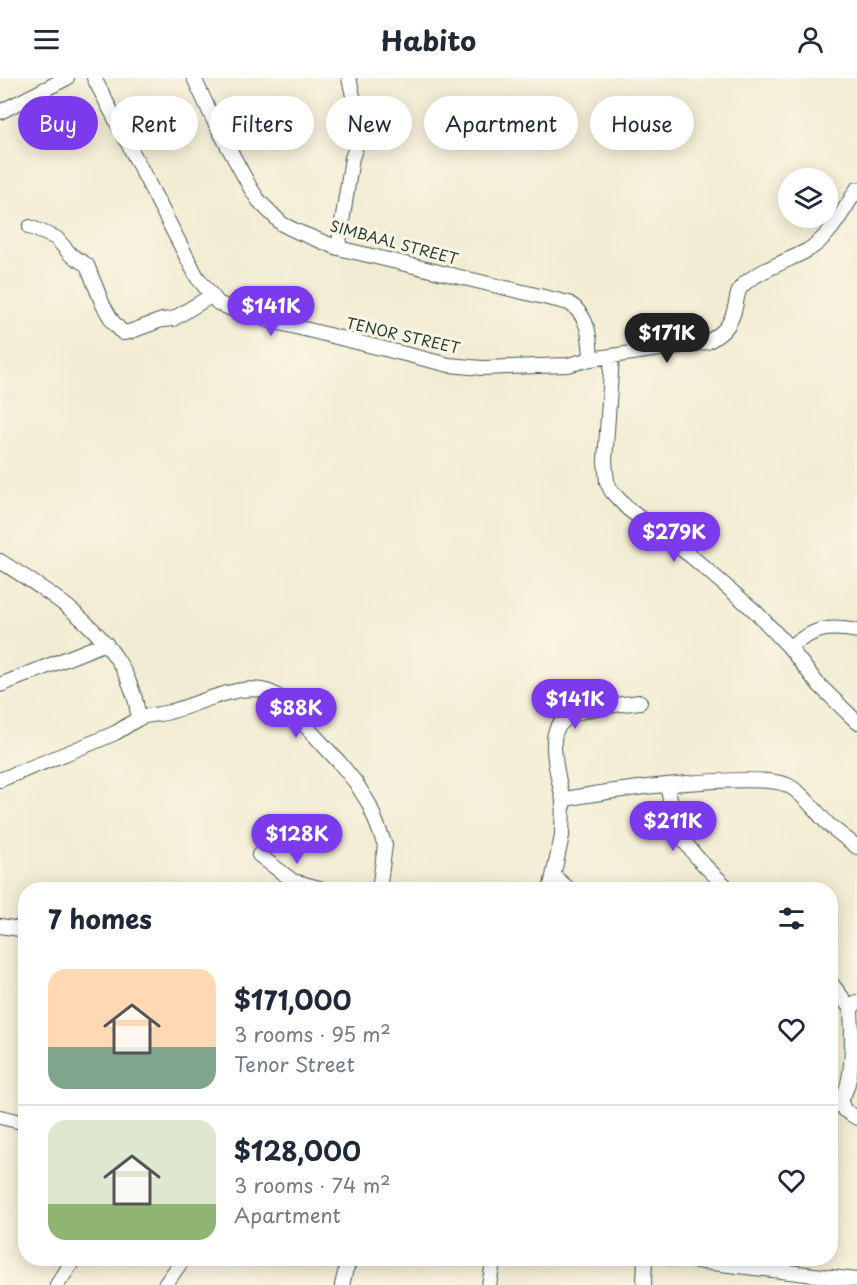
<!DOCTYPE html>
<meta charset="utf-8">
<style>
body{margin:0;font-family:"Playpen Sans",sans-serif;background:#f6f6f7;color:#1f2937;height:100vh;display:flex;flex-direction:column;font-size:22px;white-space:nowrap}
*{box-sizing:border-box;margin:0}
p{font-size:20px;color:#747a83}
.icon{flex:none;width:33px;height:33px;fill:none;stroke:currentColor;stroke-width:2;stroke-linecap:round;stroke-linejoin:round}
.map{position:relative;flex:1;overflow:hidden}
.details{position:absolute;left:18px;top:804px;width:820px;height:384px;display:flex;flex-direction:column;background:#fff;border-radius:24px;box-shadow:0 3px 15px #0003}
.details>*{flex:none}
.hud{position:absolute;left:18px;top:18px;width:822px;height:54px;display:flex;gap:12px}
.tools{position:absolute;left:778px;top:90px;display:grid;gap:12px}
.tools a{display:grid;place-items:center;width:60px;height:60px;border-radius:50%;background:#fff;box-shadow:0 3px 15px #0003;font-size:30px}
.price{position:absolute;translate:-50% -51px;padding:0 14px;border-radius:21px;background:#7c3aed;color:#fff;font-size:20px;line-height:39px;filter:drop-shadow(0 2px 3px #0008)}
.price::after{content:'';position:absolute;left:50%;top:36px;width:18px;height:14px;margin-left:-9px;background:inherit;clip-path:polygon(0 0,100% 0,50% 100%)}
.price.active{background:#222;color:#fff}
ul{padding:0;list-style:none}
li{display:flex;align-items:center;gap:18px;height:150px;padding:0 30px}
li+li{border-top:2px solid #e0e1e3}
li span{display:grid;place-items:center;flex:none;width:168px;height:120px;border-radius:18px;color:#555}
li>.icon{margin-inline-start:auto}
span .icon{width:72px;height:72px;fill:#fffc;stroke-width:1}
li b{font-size:26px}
h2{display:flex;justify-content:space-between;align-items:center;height:72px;padding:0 30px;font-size:26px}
.chip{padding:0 21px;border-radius:27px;background:#fff;box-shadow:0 3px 15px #0003;font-size:21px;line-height:54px}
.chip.active{background:#7c3aed;color:#fff}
header{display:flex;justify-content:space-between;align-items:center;height:78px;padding:0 30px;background:#fff;font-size:27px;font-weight:700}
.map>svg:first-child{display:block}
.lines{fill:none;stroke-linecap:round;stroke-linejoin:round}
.minor-casing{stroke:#3f574c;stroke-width:16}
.minor{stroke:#fff;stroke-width:14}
.labels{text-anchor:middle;stroke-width:6;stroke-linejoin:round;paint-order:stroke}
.street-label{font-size:15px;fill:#1f3d34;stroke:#fcf5e5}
</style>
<header><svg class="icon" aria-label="menu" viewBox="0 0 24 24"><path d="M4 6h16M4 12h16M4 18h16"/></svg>Habito<svg class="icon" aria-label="person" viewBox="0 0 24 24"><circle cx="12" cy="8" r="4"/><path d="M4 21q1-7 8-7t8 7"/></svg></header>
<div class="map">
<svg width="857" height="1207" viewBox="0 0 857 1207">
<rect width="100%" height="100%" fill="#fcf5e5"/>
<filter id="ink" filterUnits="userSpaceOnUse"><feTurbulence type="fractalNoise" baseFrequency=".0167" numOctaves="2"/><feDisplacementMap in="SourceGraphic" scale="12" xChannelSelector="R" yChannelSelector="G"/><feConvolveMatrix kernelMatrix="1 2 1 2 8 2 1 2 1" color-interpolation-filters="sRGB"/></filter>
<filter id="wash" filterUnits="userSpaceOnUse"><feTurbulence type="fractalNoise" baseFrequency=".008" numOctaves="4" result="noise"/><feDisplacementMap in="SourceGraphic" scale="24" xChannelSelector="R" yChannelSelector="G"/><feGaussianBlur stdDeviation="1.35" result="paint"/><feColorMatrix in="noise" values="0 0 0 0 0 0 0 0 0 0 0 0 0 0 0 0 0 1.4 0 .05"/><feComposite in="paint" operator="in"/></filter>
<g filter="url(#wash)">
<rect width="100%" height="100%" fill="#f3ecd4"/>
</g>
<g filter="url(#ink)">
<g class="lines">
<defs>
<path id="minor" d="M94,0L197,199L218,225L240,235L449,287L482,290L568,287L591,281L707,264C726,254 732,245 736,225C737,219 738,212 742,208C755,194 790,182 808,172C831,158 843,133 857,111
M194,0L214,43L251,111L259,123L282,146L296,153L338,170L569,225C589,238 590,259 591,281
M0,34L67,0
M30,149L56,160L71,177L87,187L103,227L113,244L123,255L129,254L162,242L173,241L211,218
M338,170L352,80L361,54L349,0
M612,279L605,383L607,404L612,414L628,431L692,479L756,534L789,569L817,605L857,644
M0,483C50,515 110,551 131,609C135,619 138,630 138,641
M789,569C815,551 826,547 857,553
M0,607L106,565
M0,702C38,686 77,672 115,655C123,651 130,645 138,641C146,636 160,637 169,634C201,626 249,598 279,619L339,684L356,705L369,726L385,767L379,812
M667,708C670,719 671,730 674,741C683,770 708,791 730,812
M563,722C559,702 553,682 554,662C555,628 614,628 640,624
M259,777L293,803L327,812
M554,798L570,812
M550,812L562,758L563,722C597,713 763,692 789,708C804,716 816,734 828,746C837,754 847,761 857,769
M0,848L26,852
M831,905L851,931
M841,1024L844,1032L857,1040
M831,1028C857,1022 852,955 851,931L857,924
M0,1039L26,1045
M670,1180L857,1202
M57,1207L75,1180
M165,1207L184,1180
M342,1207L346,1191L352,1180
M489,1207L494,1180
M644,1207L645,1180"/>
</defs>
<use href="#minor" class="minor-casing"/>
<use href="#minor" class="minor"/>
</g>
</g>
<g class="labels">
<g class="street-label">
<text transform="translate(394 165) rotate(15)" y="5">SIMBAAL STREET</text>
<text transform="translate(403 258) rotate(13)" y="5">TENOR STREET</text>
</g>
</g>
</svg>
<div class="tools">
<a><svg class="icon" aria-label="layers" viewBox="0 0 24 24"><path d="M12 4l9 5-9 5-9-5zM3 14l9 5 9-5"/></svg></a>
</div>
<b class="price" style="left:271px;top:259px">$141K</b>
<b class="price active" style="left:667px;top:286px">$171K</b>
<b class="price" style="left:674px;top:485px">$279K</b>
<b class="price" style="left:575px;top:652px">$141K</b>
<b class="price" style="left:296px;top:661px">$88K</b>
<b class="price" style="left:673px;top:774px">$211K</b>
<b class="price" style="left:297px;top:787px">$128K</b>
<div class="hud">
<a class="chip active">Buy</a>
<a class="chip">Rent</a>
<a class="chip">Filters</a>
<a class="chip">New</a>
<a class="chip">Apartment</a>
<a class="chip">House</a>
</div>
<section class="details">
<h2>7 homes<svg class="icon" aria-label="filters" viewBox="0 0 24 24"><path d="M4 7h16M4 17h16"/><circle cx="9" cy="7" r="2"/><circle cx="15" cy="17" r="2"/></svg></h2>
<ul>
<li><span style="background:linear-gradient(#ffd9b3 65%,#7fa58c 0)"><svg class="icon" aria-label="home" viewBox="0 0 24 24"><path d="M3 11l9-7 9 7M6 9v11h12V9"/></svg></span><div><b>$171,000</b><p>3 rooms · 95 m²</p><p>Tenor Street</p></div><svg class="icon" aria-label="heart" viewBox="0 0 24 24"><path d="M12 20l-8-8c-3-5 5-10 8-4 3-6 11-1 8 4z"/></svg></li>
<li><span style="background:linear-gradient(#dfe7d0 70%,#8fb573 0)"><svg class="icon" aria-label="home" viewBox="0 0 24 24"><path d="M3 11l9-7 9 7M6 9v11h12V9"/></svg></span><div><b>$128,000</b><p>3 rooms · 74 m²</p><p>Apartment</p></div><svg class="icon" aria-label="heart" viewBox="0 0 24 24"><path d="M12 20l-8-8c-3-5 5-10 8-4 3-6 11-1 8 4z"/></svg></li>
</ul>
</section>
</div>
